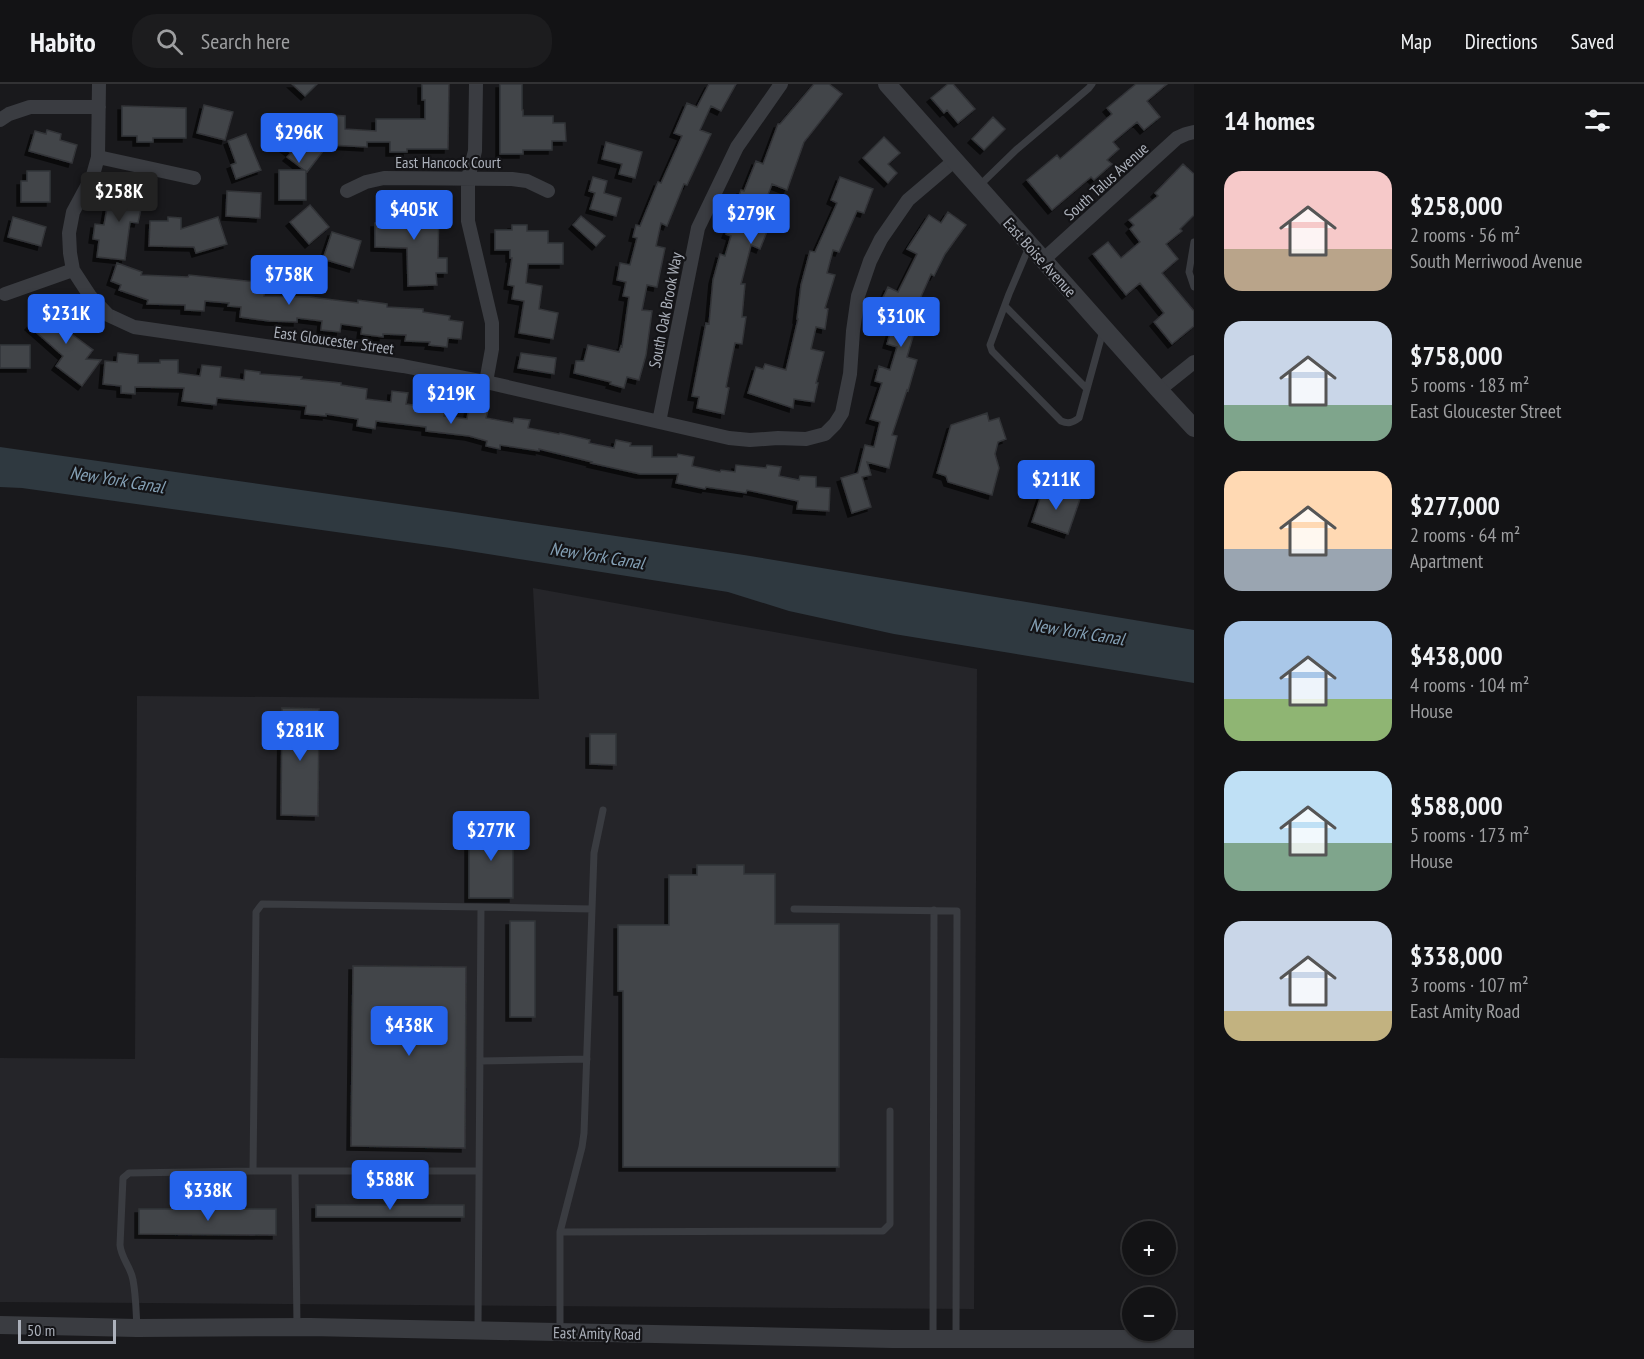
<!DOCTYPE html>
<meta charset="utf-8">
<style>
body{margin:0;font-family:"PT Sans Narrow",sans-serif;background:#1c1c1e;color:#f1f3f6;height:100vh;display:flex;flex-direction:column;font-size:22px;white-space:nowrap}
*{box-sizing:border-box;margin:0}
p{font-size:20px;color:#9d9ea0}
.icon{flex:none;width:33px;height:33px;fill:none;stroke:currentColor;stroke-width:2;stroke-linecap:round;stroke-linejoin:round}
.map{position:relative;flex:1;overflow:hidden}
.panel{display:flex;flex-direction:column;background:#131315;width:450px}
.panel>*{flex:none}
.controls{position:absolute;left:1122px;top:1137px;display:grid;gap:12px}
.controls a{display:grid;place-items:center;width:54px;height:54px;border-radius:50%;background:#131315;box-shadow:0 2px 4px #0004,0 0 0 2px #323234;font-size:30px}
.scale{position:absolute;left:18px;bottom:15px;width:98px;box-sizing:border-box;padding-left:6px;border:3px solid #acb1bb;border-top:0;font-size:16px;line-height:21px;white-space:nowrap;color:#acb1bb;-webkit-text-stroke:4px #141417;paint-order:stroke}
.price{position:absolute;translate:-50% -51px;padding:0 14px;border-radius:6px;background:#2563eb;color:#fff;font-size:20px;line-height:39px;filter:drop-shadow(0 2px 3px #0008)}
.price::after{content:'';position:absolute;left:50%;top:36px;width:18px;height:14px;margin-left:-9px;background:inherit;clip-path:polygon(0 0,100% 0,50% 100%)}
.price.on{background:#222;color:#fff}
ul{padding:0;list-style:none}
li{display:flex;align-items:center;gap:18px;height:150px;padding:0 30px}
li span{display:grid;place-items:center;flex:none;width:168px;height:120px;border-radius:18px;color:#555}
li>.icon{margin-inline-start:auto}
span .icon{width:72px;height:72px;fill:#fffc;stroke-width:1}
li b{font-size:26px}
h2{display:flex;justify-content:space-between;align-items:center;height:72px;padding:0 30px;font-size:26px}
header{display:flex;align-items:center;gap:36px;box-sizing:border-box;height:84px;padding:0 30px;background:#131315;border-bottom:2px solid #323234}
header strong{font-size:28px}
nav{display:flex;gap:33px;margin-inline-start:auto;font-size:21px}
.search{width:420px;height:54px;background:#1c1c1e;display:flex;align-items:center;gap:15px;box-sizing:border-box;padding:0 21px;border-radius:24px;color:#9d9ea0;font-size:22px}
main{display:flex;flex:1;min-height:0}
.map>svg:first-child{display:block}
.built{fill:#252529}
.water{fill:#2f3940}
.building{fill:#434549;stroke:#333438;stroke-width:1.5;filter:url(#shadow)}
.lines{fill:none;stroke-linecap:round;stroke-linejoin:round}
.service{stroke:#3a3c41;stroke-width:7}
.minor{stroke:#3a3c41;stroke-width:14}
.tertiary{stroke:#3a3c41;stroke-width:18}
.labels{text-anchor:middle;stroke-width:4.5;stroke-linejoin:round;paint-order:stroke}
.street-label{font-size:16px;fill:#acb1bb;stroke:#141417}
.water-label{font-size:18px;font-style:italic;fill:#84a0b5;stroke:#141417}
</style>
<header>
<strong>Habito</strong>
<div class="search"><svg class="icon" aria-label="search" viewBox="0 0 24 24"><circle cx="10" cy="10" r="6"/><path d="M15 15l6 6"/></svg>Search here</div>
<nav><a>Map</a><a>Directions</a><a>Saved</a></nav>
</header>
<main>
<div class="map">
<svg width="1194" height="1275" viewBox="0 0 1194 1275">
<defs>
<filter id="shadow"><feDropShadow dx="-4" dy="4" stdDeviation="0" flood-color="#0009"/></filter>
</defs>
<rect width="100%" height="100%" fill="#19191c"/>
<path class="built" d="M533,504L977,585L974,1225L0,1218V974L135,975L137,612L539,615Z"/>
<path class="water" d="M0,363L455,428L744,471L1194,546V599L894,550L789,527L728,508L450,464L22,404L0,403Z"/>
<path class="building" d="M292,0H317L305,12Z
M422,0H449L448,65H407V68H390V58H367V63L330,61L331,31L345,32V45L376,47V35H425V16H422Z
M500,0H522V26H523V32H553V39H565L566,57H552V66H523V70H500Z
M709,0H736L721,27L711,22L700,46L711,50L687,101L684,100L667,142L661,139L656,162L665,164L657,203L647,201L642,226L652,227L646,271L639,296L627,293L624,304L610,300L611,298L574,289L576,277H584L588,261L619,268L621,262L622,263L629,213L623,212L626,198L617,196L620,179L630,181L637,154L633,153L636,141L640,142L658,98L661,99L682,52L674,49L687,19L697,23Z
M814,0H829L842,10L804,58L787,106L772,100L759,135L770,140L760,165L751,161L741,200H745L742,233H746L742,260L735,259L726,303L729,304L724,330L697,324L699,313L692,312L706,239L709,240L713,196L720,170L725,172L731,152L726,150L737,122L736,121L741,106L744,107L756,77L763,80L778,40H780Z
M948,0H953L975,25L958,39L947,26L944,29L931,14Z
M1136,0H1167L1147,17L1160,33L1144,46L1137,38L1113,58L1119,65L1107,76L1112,80L1094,96L1091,93L1052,126L1027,96L1057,71L1060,75L1112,30L1107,24Z
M204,21L233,28L225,56L197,49Z
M122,22L186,24V54H153V58H137V52H122Z
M993,33L1005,45L984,66L972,55Z
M299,41L327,62L307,88L306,87V116H279V86H304L287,73L291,69L283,63Z
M47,46L61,50L60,56L77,61L72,79L29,67L35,47L46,50Z
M246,50L261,86L236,95L231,81L236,79L228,57Z
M884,53L900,69L888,80L897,89L888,99L863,74Z
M606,58L642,68L635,94L619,90L622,80L602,75Z
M1183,80L1194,90V131L1180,145L1182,147L1166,160L1178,175L1162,189L1194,227V242L1172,260L1154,238L1164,229L1140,199L1126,211L1093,170L1108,158L1121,174L1140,158L1130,145L1134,141L1129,136L1158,112L1155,109Z
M27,87H50V118H21V97H27Z
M593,93L607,97L604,109L621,114L616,132L590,125L595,109L589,107Z
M840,93L873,105L864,129L857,127L839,168L833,166L827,189L835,191L825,224L828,225L825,245L816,243L811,265L824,268L816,299H818L814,318L794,315L793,324L748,309L756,283L763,285L765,280L786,286L798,235H797L801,201L810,167L815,168L837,119L831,116Z
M121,102L145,106L138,139L130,138L125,176L97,173L99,156L93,155L95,140L104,141L109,113L119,115Z
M227,107L261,109L260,134L226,132Z
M310,121L329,143L309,160L290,138Z
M387,121L418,122V121H439L438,174H447V189H436L437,201L408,202L407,164L375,163V139H386Z
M948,128L966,141L945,170L934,192L931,190L912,233L918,235L907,273L917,276L908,307L907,306L892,351L897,352L889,384L867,378L871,391L862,393L871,423L852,429L841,394L858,389L865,361L874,363L880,338L870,335L882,299L875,297L879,282L890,286L897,263L887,260L891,246L878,243L886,218L882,216L888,203L898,208L917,170L907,165L929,131L941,139Z
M581,132L605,152L596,162L573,141Z
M13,133L46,143L41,162L8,153Z
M168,133L181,134V145L218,133L227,160L196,169L194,163L149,162L150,137H168Z
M512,141H527V147H548V159H563V180H528L526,199L542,202L539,225L558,229L553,255L519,249L524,217L512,215L514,202L508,201L512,174H510V166H495V146H512Z
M332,148L361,157L353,184L323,175Z
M117,179L142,188L141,191L188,193L189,191L266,199L264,212L310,213L358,219V216L387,220V223L423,225V228L450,232L449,236L463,238L461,255L448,254L447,263L429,261L430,258L405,257L406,251L383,250V253L361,250L362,243L341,240L340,248L321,246L322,237L297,234V238L269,237L240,233L241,223L228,222L229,219L205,217L204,227L185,226V221L147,220L148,216L119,206L121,201L111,197Z
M47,222L58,232L62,227L76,240L69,248L93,266L86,275L101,276L82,302L56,282L63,272L29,242Z
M0,261H30V284H0Z
M118,269L138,271V279H160V276H178V289L200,292L202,281L221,283L220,293L244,296L245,286L260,288V290L302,293L301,295L341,299V301L367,305L366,315L391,318L392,307L408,309L406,320L429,323L430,315L446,317L444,332L467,335L469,323L488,326L486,334L513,339L514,334L530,336L528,344L559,350L560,349L590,356L589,359L614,364L616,356L631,359L630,362H652V373H677L678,370L694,373L692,382L720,388L721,386L735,388L736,381L766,384L767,381L781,383L779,392L799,396L800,392L816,393V403L830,404L829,427L797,425L798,417L747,406L746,409L706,403L705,405L676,399L678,390H640L591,379L592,378L539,365V367L500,361V365L486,362L487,357L469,352L426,347V343L376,337L375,345L357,342L358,335L326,330V332L305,330L306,322L217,314L216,321L182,317L184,304L135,303V310L121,309V302L103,300L105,277L117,278Z
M521,269L556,274L554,290L518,284Z
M987,329L989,337L999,334L1006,355L998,358L995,370L999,384L992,411L948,398L946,392L937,389L951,341Z
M1044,403L1080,415L1068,450L1032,438Z
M282,624L319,625L318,732L281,731Z
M590,650H616V681L590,680Z
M469,742H513V814H469Z
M697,781H744V790H775V840H839V1083H623V907H618V841H669V791H697Z
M510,837H535V933H510Z
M353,882L466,883L465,1064L351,1062Z
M316,1121H464V1133H316Z
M139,1125H276V1151L139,1150Z"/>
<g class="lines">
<path class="service" d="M980,101L1016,66L1089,4L1092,0
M1194,158L1189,188L1194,203
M1029,163L1009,210L990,261L992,267L1061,337C1068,340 1072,339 1079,334L1103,247
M1005,222L1087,305
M794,825L957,827L956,1255
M480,977L587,975
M253,1087L256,828L262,820L481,823
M295,1087L297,1241
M560,1148L883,1147L890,1140V1027
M137,1244C136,1228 136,1211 133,1196C131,1183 121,1174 120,1161L123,1094L129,1089L253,1087H479
M478,1244L481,823L592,825
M560,1246V1148L582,1063L584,1049L594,769L603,726
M933,1253L934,826"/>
<path class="minor" d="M99,0L98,73L93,91L73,128L69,149L70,169L73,186L90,212L108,231L134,243L403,282L486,298L729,354L750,356L778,354L806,355L825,350L835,340L842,329L850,290L853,247L858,212L870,177L881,155L908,116L955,76
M476,0L475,67L468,94V137L492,239V265L486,298
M0,36L9,30L30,23H99
M98,73L194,94
M347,107L366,98L384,94L512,95L527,97L548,107
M1043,176L1177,54L1186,50L1194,48
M5,210L73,186
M1159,306L1194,278
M659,338L698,144L737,63L781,0"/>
<path class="tertiary" d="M887,0L1159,306L1194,344
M0,1241L137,1244L310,1243L892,1255H1194"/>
</g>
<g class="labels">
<g class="street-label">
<text x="448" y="84">East Hancock Court</text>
<text transform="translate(1106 97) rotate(-42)" y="6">South Talus Avenue</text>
<text transform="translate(1040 173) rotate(48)" y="6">East Boise Avenue</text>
<text transform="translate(665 226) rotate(-79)" y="6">South Oak Brook Way</text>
<text transform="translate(334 256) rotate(8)" y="6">East Gloucester Street</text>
<text transform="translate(597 1249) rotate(1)" y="6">East Amity Road</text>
</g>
<g class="water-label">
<text transform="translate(117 396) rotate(9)" y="6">New York Canal</text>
<text transform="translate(597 472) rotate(9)" y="6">New York Canal</text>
<text transform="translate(1077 548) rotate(9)" y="6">New York Canal</text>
</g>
</g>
</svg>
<div class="controls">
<a>+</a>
<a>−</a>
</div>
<div class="scale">50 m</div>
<b class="price" style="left:299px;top:80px">$296K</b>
<b class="price on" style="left:119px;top:139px">$258K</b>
<b class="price" style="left:414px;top:157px">$405K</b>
<b class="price" style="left:751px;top:161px">$279K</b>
<b class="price" style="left:289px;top:222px">$758K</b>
<b class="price" style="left:66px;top:261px">$231K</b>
<b class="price" style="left:901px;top:264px">$310K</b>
<b class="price" style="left:451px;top:341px">$219K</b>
<b class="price" style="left:1056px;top:427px">$211K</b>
<b class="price" style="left:300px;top:678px">$281K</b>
<b class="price" style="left:491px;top:778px">$277K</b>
<b class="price" style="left:409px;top:973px">$438K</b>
<b class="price" style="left:390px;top:1127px">$588K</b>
<b class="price" style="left:208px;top:1138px">$338K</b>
</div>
<section class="panel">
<h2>14 homes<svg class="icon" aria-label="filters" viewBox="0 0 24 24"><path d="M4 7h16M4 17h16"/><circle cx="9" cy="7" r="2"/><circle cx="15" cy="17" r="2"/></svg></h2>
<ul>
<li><span style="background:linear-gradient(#f6c9c9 65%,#b9a48a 0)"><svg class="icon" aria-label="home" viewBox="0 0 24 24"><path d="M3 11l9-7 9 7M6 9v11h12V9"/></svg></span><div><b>$258,000</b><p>2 rooms · 56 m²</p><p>South Merriwood Avenue</p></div></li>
<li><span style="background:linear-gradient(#c9d6e8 70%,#7fa58c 0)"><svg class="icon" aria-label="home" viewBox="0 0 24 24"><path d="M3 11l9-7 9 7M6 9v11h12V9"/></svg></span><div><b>$758,000</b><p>5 rooms · 183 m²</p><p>East Gloucester Street</p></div></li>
<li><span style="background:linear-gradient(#ffd9b3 65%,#9aa5b1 0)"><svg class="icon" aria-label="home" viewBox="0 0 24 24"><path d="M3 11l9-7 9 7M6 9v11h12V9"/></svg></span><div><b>$277,000</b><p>2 rooms · 64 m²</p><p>Apartment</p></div></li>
<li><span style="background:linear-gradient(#a9c7e8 65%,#8fb573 0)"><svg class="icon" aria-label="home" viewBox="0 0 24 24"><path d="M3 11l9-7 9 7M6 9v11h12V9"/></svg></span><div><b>$438,000</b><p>4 rooms · 104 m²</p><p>House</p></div></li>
<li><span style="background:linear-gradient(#bfe0f5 60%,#7fa58c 0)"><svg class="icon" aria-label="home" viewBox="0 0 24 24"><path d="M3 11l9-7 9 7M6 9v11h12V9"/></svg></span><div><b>$588,000</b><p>5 rooms · 173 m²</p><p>House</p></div></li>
<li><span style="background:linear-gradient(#c9d6e8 75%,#c2b280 0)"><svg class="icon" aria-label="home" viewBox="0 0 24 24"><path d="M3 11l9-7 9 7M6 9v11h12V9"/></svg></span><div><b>$338,000</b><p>3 rooms · 107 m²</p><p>East Amity Road</p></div></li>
</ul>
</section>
</main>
